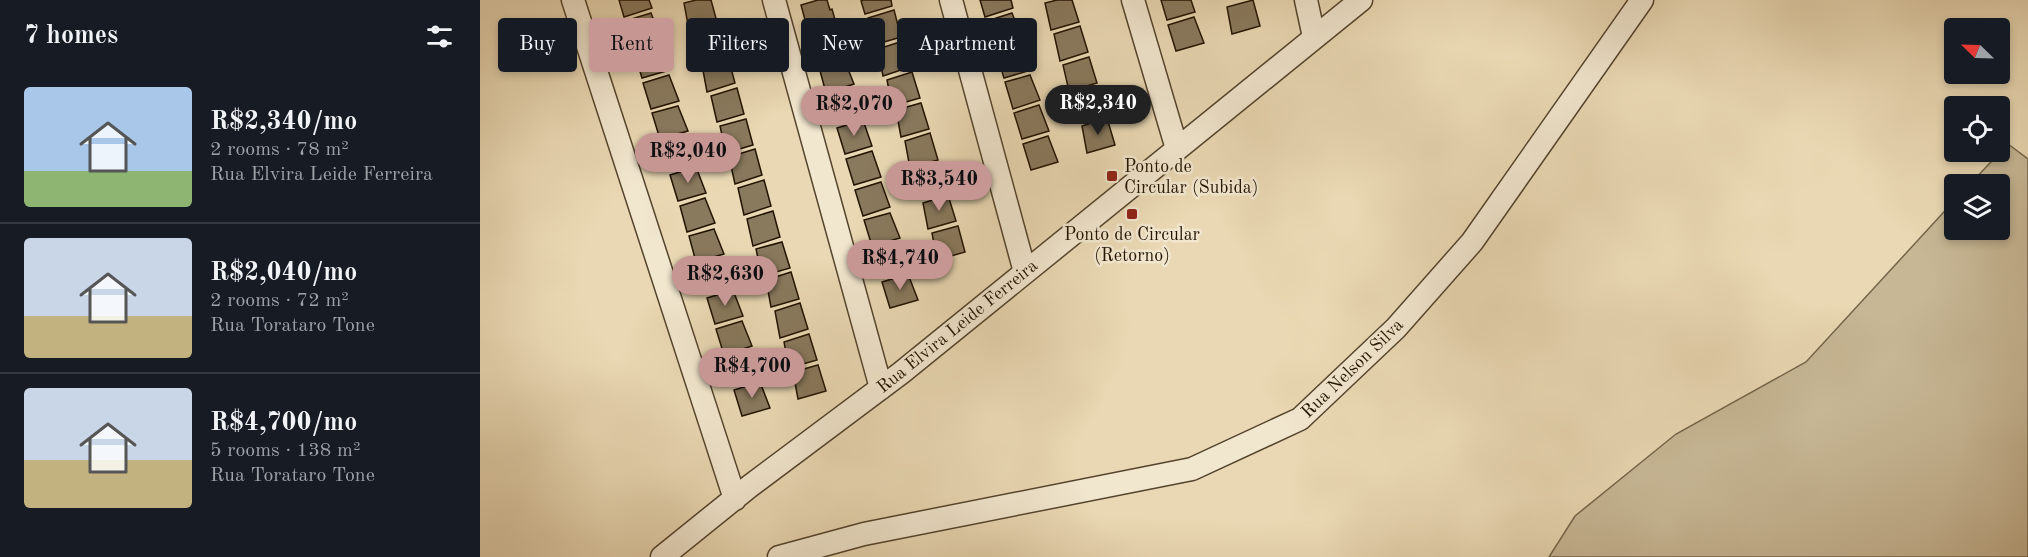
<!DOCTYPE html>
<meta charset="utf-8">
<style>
body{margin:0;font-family:"Old Standard TT",serif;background:#242831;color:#f1f3f6;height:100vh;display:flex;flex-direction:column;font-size:22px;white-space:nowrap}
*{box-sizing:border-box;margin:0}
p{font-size:20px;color:#9ea1a6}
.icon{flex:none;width:33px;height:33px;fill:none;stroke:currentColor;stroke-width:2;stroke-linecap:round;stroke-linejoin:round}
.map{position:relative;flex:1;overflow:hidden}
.side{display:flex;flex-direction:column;background:#171b24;width:480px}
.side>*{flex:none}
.banner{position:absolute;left:18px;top:18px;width:570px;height:54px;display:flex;gap:12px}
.needle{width:39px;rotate:293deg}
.tools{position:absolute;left:1464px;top:18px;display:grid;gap:12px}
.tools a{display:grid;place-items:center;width:66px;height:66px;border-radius:6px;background:#171b24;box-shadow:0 3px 9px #0003;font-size:30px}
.price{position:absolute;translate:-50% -51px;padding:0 14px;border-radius:21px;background:#c59692;color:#111;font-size:20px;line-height:39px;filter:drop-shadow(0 2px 3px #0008)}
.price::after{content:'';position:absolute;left:50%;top:36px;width:18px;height:14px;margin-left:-9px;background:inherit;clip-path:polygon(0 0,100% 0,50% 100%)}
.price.active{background:#222;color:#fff}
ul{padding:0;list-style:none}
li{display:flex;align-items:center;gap:18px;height:150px;padding:0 24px}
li+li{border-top:2px solid #363941}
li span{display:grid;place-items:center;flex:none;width:168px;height:120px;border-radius:6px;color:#555}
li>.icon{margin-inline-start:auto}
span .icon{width:72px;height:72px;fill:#fffc;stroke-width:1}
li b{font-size:26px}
h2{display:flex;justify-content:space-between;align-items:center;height:72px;padding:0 24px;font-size:26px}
.pill{padding:0 21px;border-radius:6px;background:#171b24;box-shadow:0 3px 9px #0003;font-size:21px;line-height:54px}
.pill.active{background:#c59692;color:#111}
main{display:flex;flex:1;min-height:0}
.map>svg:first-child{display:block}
.green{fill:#c7b795;stroke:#74654a;stroke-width:1.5}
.building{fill:#89795d;stroke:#221300;stroke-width:1.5}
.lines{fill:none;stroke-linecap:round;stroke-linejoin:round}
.minor-casing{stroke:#54442d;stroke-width:25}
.minor{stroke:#f1e6ce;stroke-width:22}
.poi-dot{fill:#8f2418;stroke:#f1e6ce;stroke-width:2}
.labels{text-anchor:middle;stroke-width:5;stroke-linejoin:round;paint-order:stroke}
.poi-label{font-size:18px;fill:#221300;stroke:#f1e6ce;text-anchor:start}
.street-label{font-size:18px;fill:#221300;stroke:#f1e6ce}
</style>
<main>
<section class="side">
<h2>7 homes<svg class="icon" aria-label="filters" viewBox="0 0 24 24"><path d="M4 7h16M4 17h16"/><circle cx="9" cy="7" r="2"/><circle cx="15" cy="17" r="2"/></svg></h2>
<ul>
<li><span style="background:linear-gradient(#a9c7e8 70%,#8fb573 0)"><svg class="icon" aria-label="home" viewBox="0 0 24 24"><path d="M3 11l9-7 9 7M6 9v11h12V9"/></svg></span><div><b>R$2,340/mo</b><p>2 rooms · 78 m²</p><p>Rua Elvira Leide Ferreira</p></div></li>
<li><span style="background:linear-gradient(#c9d6e8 65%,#c2b280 0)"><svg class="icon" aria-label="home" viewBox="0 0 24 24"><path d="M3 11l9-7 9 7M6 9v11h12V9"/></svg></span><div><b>R$2,040/mo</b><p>2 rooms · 72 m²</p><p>Rua Torataro Tone</p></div></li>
<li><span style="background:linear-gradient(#c9d6e8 60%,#c2b280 0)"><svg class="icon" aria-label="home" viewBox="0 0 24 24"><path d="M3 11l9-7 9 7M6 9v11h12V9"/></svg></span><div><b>R$4,700/mo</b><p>5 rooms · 138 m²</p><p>Rua Torataro Tone</p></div></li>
</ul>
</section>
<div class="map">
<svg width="1548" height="557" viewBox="0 0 1548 557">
<rect width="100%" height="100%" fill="#e9d8b3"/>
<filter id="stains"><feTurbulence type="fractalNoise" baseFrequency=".00333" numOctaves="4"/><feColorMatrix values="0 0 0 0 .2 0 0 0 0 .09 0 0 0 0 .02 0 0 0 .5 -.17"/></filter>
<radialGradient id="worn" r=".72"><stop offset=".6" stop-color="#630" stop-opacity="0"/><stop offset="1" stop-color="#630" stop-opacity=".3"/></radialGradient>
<path class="green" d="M1528,144L1548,159V557H1069L1095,516L1196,434L1326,362L1474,201V230H1520V184H1490Z"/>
<path class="building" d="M139,0H169L172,8L144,17Z
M216,0H231L237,22L209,30L204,3Z
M338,0H347L350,10L352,9L356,23L328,31L321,5Z
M383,0H411L412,6L385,14L381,1Z
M500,0H531L533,8L505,17Z
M577,0H592L599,22L571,30L565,3Z
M681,0H711L715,12L687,20Z
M773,0L780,26L752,34L747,7Z
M414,10L421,37L394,45L388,18Z
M171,13L181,39L153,48L145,21Z
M532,13L542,39L515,47L507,21Z
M714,17L724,43L696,51L688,25Z
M600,26L608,52L580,61L574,34Z
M238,27L246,53L218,61L213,34Z
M355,28L365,53L337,62L330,36Z
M423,41L430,67L403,76L398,49Z
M180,44L190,70L162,78L154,52Z
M541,44L551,70L524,78L516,52Z
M248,57L255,83L227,92L222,65Z
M609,57L617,83L589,91L583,65Z
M364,59L374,84L346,93L339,67Z
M432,72L440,98L412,106L407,80Z
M189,75L199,101L171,109L163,83Z
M550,75L560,100L533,109L525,82Z
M257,88L264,114L237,122L231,96Z
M618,88L626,114L598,122L593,96Z
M374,89L383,115L355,123L348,97Z
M441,103L449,129L421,137L416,110Z
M559,105L569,131L542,139L534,113Z
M198,106L208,131L180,139L172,113Z
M627,118L635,145L607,153L602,126Z
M266,119L273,145L246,153L240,126Z
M383,120L392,146L365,154L357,128Z
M450,133L458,160L430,168L425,141Z
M207,136L217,162L189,170L181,144Z
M568,136L578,162L551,170L543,144Z
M275,149L282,175L255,184L249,157Z
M392,151L401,177L374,185L366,159Z
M459,164L467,190L439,199L434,172Z
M216,167L226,193L198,201L190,175Z
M284,180L291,206L264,215L258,188Z
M401,182L410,207L383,216L375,190Z
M468,195L476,221L448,229L443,203Z
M225,198L235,223L207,232L200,206Z
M293,211L300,237L273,246L267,219Z
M410,213L420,238L392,246L384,220Z
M478,226L485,252L457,260L452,233Z
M234,229L244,254L216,262L209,236Z
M302,242L310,268L282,276L276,249Z
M419,243L429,269L401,277L393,251Z
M243,260L253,285L225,293L218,267Z
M311,272L319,299L291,307L286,280Z
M428,274L438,300L410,308L402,282Z
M253,290L263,316L235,324L227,298Z
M320,303L328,329L300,338L295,311Z
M262,321L272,346L244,355L236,329Z
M329,334L337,360L309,368L304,342Z
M271,351L281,377L253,386L245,359Z
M338,365L346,391L318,399L313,372Z
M280,382L290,408L262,416L254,390Z"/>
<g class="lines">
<defs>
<path id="minor" d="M93,0L255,499
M294,0L401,388
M471,0L545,272
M653,0L697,149
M826,0L834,37
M182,557L270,486L421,373L881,0
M299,557L384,534L712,469L820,419L916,328L992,242L1162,0"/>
</defs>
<use href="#minor" class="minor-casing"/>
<use href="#minor" class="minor"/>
</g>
<g class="poi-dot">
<rect x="626" y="170" width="12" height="12" rx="3"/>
<rect x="646" y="208" width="12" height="12" rx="3"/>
</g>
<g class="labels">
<g class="poi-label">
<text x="644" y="172">Ponto de<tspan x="644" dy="21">Circular (Subida)</tspan></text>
<text x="652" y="240" text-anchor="middle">Ponto de Circular<tspan x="652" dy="21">(Retorno)</tspan></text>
</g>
<g class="street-label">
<text transform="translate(477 326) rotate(-39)" y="6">Rua Elvira Leide Ferreira</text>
<text transform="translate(872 368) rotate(-44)" y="6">Rua Nelson Silva</text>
</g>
</g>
<rect width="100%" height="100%" filter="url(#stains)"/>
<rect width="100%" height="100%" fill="url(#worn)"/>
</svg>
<div class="tools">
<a><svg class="needle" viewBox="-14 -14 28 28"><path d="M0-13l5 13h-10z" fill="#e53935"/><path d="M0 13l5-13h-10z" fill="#9ea1a6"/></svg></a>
<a><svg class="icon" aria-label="locate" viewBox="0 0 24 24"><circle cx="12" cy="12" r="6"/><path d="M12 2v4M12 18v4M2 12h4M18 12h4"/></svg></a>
<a><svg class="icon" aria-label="layers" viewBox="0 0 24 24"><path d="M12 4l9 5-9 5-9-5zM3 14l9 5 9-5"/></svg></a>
</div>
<b class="price active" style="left:618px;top:136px">R$2,340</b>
<b class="price" style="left:374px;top:137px">R$2,070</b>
<b class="price" style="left:208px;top:184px">R$2,040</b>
<b class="price" style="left:459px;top:212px">R$3,540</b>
<b class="price" style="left:420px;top:291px">R$4,740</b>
<b class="price" style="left:245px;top:307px">R$2,630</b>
<b class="price" style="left:272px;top:399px">R$4,700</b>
<div class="banner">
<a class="pill">Buy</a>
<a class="pill active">Rent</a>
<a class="pill">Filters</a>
<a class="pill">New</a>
<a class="pill">Apartment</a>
</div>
</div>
</main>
